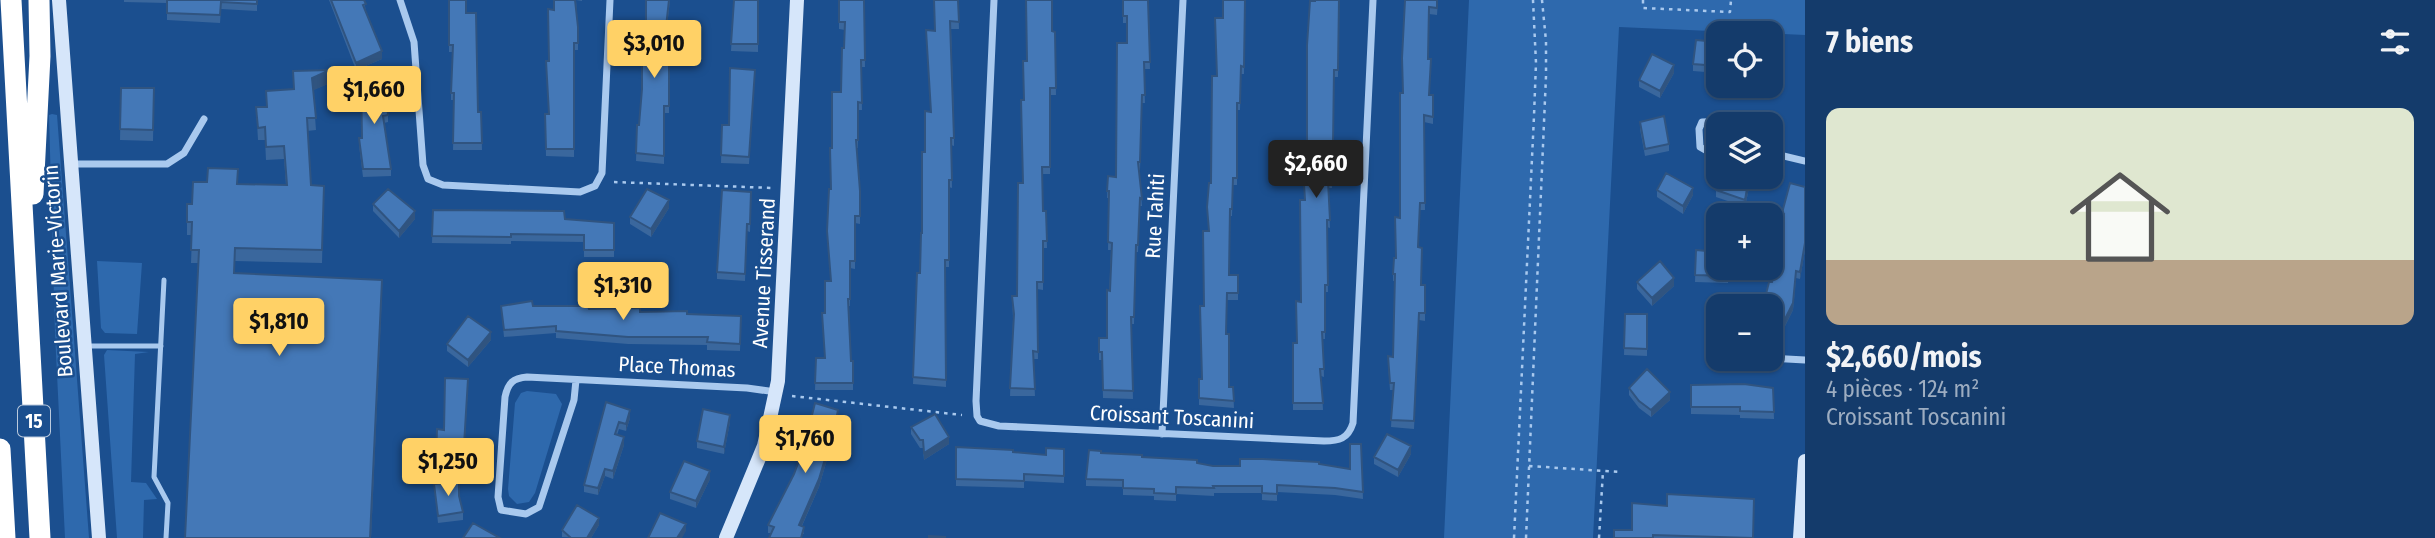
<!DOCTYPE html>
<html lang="fr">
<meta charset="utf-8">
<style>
body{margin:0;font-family:"Fira Sans Condensed",sans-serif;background:#1d4271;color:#f1f3f6;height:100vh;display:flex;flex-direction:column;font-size:26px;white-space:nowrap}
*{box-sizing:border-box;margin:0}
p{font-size:23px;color:#9dadc1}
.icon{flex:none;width:38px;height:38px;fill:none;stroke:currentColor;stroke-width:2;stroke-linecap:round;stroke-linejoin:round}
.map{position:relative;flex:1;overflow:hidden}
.details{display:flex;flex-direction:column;background:#143b6b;width:630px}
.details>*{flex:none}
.controls{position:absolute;left:1706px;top:21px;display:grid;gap:14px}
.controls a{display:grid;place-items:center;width:77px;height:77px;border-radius:14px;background:#143b6b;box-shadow:0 2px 5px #0004,0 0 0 2px #33557e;font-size:35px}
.price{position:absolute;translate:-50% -60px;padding:0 16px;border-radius:7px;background:#ffd166;color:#111;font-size:23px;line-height:46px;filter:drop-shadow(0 2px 4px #0008)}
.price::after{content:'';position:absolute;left:50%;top:42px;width:21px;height:16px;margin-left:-10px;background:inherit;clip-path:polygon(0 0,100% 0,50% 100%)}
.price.on{background:#222;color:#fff}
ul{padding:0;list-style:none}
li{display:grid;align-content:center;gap:14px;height:371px;padding:0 21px}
li span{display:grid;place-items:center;height:217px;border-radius:14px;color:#555}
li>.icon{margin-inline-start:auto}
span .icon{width:126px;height:126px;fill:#fffc;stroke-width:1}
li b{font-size:30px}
h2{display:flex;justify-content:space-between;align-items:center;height:84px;padding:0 21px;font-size:30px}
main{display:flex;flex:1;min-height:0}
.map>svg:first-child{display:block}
.green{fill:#2e69ad}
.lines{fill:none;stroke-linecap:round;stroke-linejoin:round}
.path{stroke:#a9c9ee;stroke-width:2.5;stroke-dasharray:3.5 5;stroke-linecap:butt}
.lane{stroke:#a9c9ee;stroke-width:5}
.street{stroke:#a9c9ee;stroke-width:7}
.secondary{stroke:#d6e6fa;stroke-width:14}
.highway{stroke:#fff;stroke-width:21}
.wall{fill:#3a679d}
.shaded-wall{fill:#305480}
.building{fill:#4478b7;stroke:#305480;stroke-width:2}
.labels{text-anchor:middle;stroke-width:5;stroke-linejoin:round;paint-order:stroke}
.shield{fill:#1b4f8f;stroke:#bbcadd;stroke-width:2}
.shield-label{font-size:19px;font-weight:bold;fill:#fff}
.street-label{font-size:21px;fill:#fff;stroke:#1b4f8f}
</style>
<main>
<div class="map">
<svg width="1805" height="538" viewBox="0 0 1805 538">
<rect width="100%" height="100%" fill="#1b4f8f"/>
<path class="green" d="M1469,0H1805V35L1619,27L1593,538H1444Z
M52,114L57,115L89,538H65L55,333L49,115Z
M97,261L142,263L137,334L105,333L101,328Z
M107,350L149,352L135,354L131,482L146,483L157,499L144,500L143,538H117L104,355Z
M527,391L556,394L562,404L535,493L529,502L517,504L509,496L508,489L515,403L521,393Z"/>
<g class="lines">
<path class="path" d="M1643,0V8L1730,12L1731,0
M614,182L773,188
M792,396L962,415
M1529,466L1620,472
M1514,538L1534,116L1536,63L1533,0
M1526,538L1546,76V41L1542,0
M1599,538L1603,471"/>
<path class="lane" d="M164,280L154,477L168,503L166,538
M87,346H161"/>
<path class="street" d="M400,0L414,42L423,165L428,179L443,185L580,192L595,186L602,173L610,0
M994,0L976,401L977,416L980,421L999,426L1324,441C1339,441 1348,439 1353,423L1373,0
M1718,152L1707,151L1700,147L1699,129L1702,122L1730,121L1742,124
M1771,153L1805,161
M71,164H167L184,153L204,119
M1708,347L1718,350
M1771,358L1805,360
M576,380L574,400L539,507L526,514L501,510L498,497L505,397C508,383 513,378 527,377L747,388L776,392
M1162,434L1183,0"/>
<path class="secondary" d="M59,0L99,538
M726,538L764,446L778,381L797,0
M1800,538L1805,461"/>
<path class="highway" d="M11,0L40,538
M33,194L40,56L39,0
M0,449L5,538"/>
</g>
<path class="wall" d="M124,0H257V11L221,9L220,23L167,20V3L124,2Z
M329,0H364L366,12L382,59L356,70Z
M449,0L466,13L478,112H481L482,150H453L454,100H451V93L453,52H449Z
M554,0H582V1L576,0L578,27V50H574V157L546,156L545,114H548L549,61Z
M670,0L667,27H669L670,51H662V64L669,65V113H664V164L636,161L637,125H639L646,26Z
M734,0H758V52L731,51Z
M839,0H864L865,67H861L862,110H858V148H857L860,191V224L855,223V269L850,268V306H849L851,361H853V390H815L816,358H825V313L831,281L827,231L831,189L832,148L841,92L845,30L839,29Z
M958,0L959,29H951L954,119V146L951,145L952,188L949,187V267H945L946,387L913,384L917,273H920L922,233L925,152L931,112L935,31Z
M1123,0H1148L1150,69H1144L1145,103H1142L1140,170H1139L1142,206H1140L1138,252H1136L1134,324H1131L1133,399L1103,398L1102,360H1099V338H1107L1111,250H1108L1109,198H1107L1108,176L1116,177L1127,43V23H1123Z
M1245,0L1244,74H1241L1240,110H1237V185H1233L1232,216H1230L1229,275H1238V300H1227L1226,334L1229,387H1233L1234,408L1199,405V386L1201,379L1204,306L1209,231L1207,207L1211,183L1216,76L1223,18Z
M1339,0L1338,77H1334L1333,152H1331L1332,188H1328L1330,228L1327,227L1328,292H1325V339H1323L1324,377L1321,376L1323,410H1293V343H1297L1301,302L1307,152Z
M1405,0H1438L1437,15L1429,14L1428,59L1429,95H1433V124L1424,122L1425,210H1420L1418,247L1421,285H1425V321L1419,320L1414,429L1391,427L1393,390H1390L1388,364V356L1393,357L1395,281H1393V274L1400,218Z
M1052,31L1055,32L1056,95H1050V174H1042L1043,211H1046L1047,248H1043V290L1037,289L1038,359H1033L1035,396H1010L1013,319L1012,296H1017L1023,183L1024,100L1027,61Z
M1718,42V73L1693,71V64Z
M755,70L749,164L721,163L722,125H729Z
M293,71L330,83L313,90L316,130L307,131L311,185L324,186L322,263L235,261V273L382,292L371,538H185L198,263H191L192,235H187V204H192L238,184L286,185L284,159L266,160L265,140H258L256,107H266V91L293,89Z
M1674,73L1660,98L1639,87V80Z
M361,81L388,115V122L384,123L391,169V176L363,177L359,145V138H362Z
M121,88H154L153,141L120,140Z
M1640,122L1669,144V151L1645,156L1640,129Z
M1750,183L1745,207L1716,197V190Z
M1805,187V250L1800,279L1796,278L1793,310L1785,326L1771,322L1772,282L1783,221H1782V213Z
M1657,190L1693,195L1683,214L1657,197Z
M751,192L750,232L747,231L745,281L717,279V272Z
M373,204L415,219L399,238L373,211Z
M669,208L651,237L630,224V217Z
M433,210L614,223V257H584V242L511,241V244L432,243Z
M1696,250L1728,268V283L1695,282Z
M1637,282L1674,286L1652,306L1637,289Z
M501,306H533L741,316L740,351L707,350V345L628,344L556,338V333L504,337Z
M1625,314H1647V356L1624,355Z
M491,340L468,367L447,351V344Z
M1691,385L1773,388L1774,419L1740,418V415L1691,414Z
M468,386L463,469L436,467L437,429L444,430Z
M1629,388L1670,400L1651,417L1639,408L1629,395Z
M606,402L630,418L626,431L619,429L617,435L624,445L613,479L605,476L598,495L584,492V485Z
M838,418L832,449H830L819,487L802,526L804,534L768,533V525L794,474L809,434V427Z
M730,422L724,454L697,448V441Z
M911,427L949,444L924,460L923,448H920L911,434Z
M1361,444L1363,499L1335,495L1277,492V501L1262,500V493H1214V496L1176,494V501L1154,500V496L1123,495V487L1086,486V479L1101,453L1213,466L1319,464L1350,469Z
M956,447L1046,455L1064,449V483L1024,481V488L956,486Z
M1411,454L1398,477L1374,464V457Z
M710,479L696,508L670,499V492Z
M434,484L459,496L463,512V520L438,523Z
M1754,499V538H1614L1632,530L1667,506Z
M599,525L591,538L562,537V530Z"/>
<path class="shaded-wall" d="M382,51V59L356,70V63Z
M1776,53V61L1772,84V77Z
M1674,65V73L1660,98V91Z
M330,70V83L312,91V78Z
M1749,177L1750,183L1745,207V200Z
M1693,188V195L1683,214V206Z
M669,200V208L651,237V229Z
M415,211V219L399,238V231Z
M1805,243V250L1800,279V272Z
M1796,271L1793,310L1785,326V319Z
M1674,278V286L1652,306V298Z
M382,280L371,538H370Z
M491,332V340L468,367V360Z
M1670,392V400L1651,417V410Z
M630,410V418L626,431V424Z
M838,410V418L832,449V442Z
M730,415V422L724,454V447Z
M624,437V445L613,479V471Z
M949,437V444L924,460V453Z
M830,442V449L819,487L799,532V525Z
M1411,446V454L1398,477V470Z
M605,469V476L598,495V488Z
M710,471V479L696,508V501Z
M599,518V525L591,538H587Z
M686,524V531L682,538H677Z"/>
<path class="building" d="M167,0H257V4L221,2L220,15L167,13Z
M331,0H364L366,4L363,5L382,51L356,63Z
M449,0H466V13H476L478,112H481L482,143H453L454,93H451L453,45H449Z
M554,0H575L578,27V43H574V149H546L545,114H549L546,61H549L548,9L554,10Z
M646,0H669L666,27H669L670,43H662L661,64L669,65V106H664V156L636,153L637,125H639L642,89V26H646Z
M734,0H758V44H731Z
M839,0H864L865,60H861L862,103L858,102V140H856L860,191V216H855V261H850V299H848L851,361H853V383H815L816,358H825L822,313H825V281H831L827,231L829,189H831L830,148H832V92H841L842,48H844L845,22H839Z
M934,0H958L959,22L950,21L954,138H951L952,180H949V260H945L946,380L913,377L917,273H920L921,233H922V152H925V111L931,112L926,30L935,31Z
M1026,0H1052V31L1055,32L1056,88H1050V167H1042L1043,211H1046L1047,241H1043V282H1037L1038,352L1033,351L1035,389L1010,388L1014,314L1012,296H1017L1018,183H1023L1021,100H1024L1023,61H1027Z
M1123,0H1148L1150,62H1144L1145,95H1142L1140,162H1138L1142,199L1140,198L1138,245H1136L1134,317H1131L1133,391L1103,390L1102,352H1099V338H1107V290L1110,291L1112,243L1108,242L1109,191H1107L1108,176L1116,177L1117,43H1127V16H1123Z
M1223,0H1245L1244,67L1241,66L1240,103H1237V178H1233L1232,209H1230L1229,275H1238V293H1227L1226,334H1229V387H1233L1234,401L1199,398V379H1202L1200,306H1204L1203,231H1209L1207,207L1209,183H1211L1212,76H1217L1215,18H1223Z
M1315,0H1339L1338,70H1334L1333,145H1331L1332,181H1328L1330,220H1327L1328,285H1325V332H1322L1324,369H1320L1323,403H1293V343H1297L1296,301L1301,302L1300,200H1305L1302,152H1307V45L1310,1H1315Z
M1405,0H1437V8L1429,7L1428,59H1431L1429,95H1433V117L1424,115L1425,203H1420L1418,247L1422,248L1421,285H1425V313H1419L1414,421L1391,420L1394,383H1390L1388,356L1393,357L1395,274H1393L1394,258H1396L1395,217L1400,218V93H1403L1402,58Z
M1696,40L1718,42V66L1693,64Z
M1771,53H1776L1772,77H1771Z
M1652,54L1674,65L1660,91L1639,80Z
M730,68L755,70L749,157L721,155L722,125H729Z
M330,70L312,78L316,118H307L311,185L324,186L322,250L235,248L234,273L382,280L370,538H185L199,250H191L192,222H187V204H192L193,182H207L208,168L238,169L237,184L287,185L284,146L266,147L265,127L258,128L256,107H267L266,91L294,89L293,71Z
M384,80L388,115L383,116L391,169H363L359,138H362L361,81Z
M121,88H154L153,130L120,129Z
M1664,116L1669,144L1645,149L1640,122Z
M1666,173L1693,188L1683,206L1657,190Z
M1719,177H1749L1745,200L1716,190Z
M1790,183L1805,187V243L1800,272L1796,271L1793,303L1785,319L1771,315V306H1763L1769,282H1772L1784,214L1782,213Z
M388,189L415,211L399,231L373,204Z
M647,189L669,200L651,229L630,217Z
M722,190L751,192L750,224H747L745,274L717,272Z
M433,210L564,211L565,219L614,223V250H584V235L511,234V237L432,236Z
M1696,250L1718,252V268H1728V276L1695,275Z
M1660,261L1674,278L1652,298L1637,282Z
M532,301L533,306H588L589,309L640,308V312L687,311V314L741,316L740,344L707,342L708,337H628L556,331V326L504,330L501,306Z
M1625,314H1647V349L1624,348Z
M468,316L491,332L468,360L447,344Z
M1647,369L1670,392L1651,410L1639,401L1629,388Z
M445,378L468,379L463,462L436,460L437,429L444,430Z
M1744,384L1773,388L1774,412L1740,411V407H1691V385Z
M606,402L630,410L626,424L619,422L615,434L624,437L613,471L605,469L598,488L584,485Z
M815,403L838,410L832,442H830L819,479L799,525L804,527L801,538H769L774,527L768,525L794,474L811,428L809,427Z
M703,409L730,415L724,447L697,441Z
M935,414L949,437L924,453L923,440H920L911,427Z
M1387,434L1411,446L1398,470L1374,457Z
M1350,444H1361L1363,492L1335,488L1277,485V494L1262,493V486H1213L1214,488L1176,487V494L1154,493V489L1123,488V480L1086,479L1089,450L1101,451V453L1142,455V457L1197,460V463L1213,466H1240V459H1263L1319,462V464L1350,469Z
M956,447L1013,450V452L1046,455V448L1064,449V476L1024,474V481L956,479Z
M684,461L710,471L696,501L670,492Z
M459,481V496L463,512L438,516L434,484Z
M1667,494L1754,499L1753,538L1653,535V538H1614V530H1632V503L1667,506Z
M577,505L599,518L587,538H571L562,530Z
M660,513L686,524L677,538H648Z
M473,523L500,538H463Z
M929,536L945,537V538H929Z"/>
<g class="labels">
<rect class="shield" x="18" y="405.5" width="32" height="31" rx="5"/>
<g class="shield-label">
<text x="34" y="428">15</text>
</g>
<g class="street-label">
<text transform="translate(1155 216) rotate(-87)" y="7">Rue Tahiti</text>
<text transform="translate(58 271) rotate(-94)" y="7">Boulevard Marie-Victorin</text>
<text transform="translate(764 273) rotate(-87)" y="7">Avenue Tisserand</text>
<text transform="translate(677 367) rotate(3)" y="7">Place Thomas</text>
<text transform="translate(1172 417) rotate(3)" y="7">Croissant Toscanini</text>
</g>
</g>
</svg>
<div class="controls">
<a><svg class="icon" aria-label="locate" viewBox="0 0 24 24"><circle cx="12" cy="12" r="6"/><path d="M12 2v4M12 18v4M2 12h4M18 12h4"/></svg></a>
<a><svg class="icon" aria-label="layers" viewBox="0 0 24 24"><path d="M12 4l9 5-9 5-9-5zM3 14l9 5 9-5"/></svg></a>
<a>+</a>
<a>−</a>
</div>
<b class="price" style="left:654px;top:80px">$3,010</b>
<b class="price" style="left:374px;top:126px">$1,660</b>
<b class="price on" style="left:1316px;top:200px">$2,660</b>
<b class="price" style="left:623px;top:322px">$1,310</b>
<b class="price" style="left:279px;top:358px">$1,810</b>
<b class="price" style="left:805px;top:475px">$1,760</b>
<b class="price" style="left:448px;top:498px">$1,250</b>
</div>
<section class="details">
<h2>7 biens<svg class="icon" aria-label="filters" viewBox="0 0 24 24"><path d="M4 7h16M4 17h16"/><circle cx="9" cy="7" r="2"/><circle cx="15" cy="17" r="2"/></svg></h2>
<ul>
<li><span style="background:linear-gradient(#dfe7d0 70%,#b9a48a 0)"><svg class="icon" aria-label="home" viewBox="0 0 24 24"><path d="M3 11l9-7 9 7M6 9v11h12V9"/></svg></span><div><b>$2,660/mois</b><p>4 pièces · 124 m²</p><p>Croissant Toscanini</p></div></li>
</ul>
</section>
</main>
